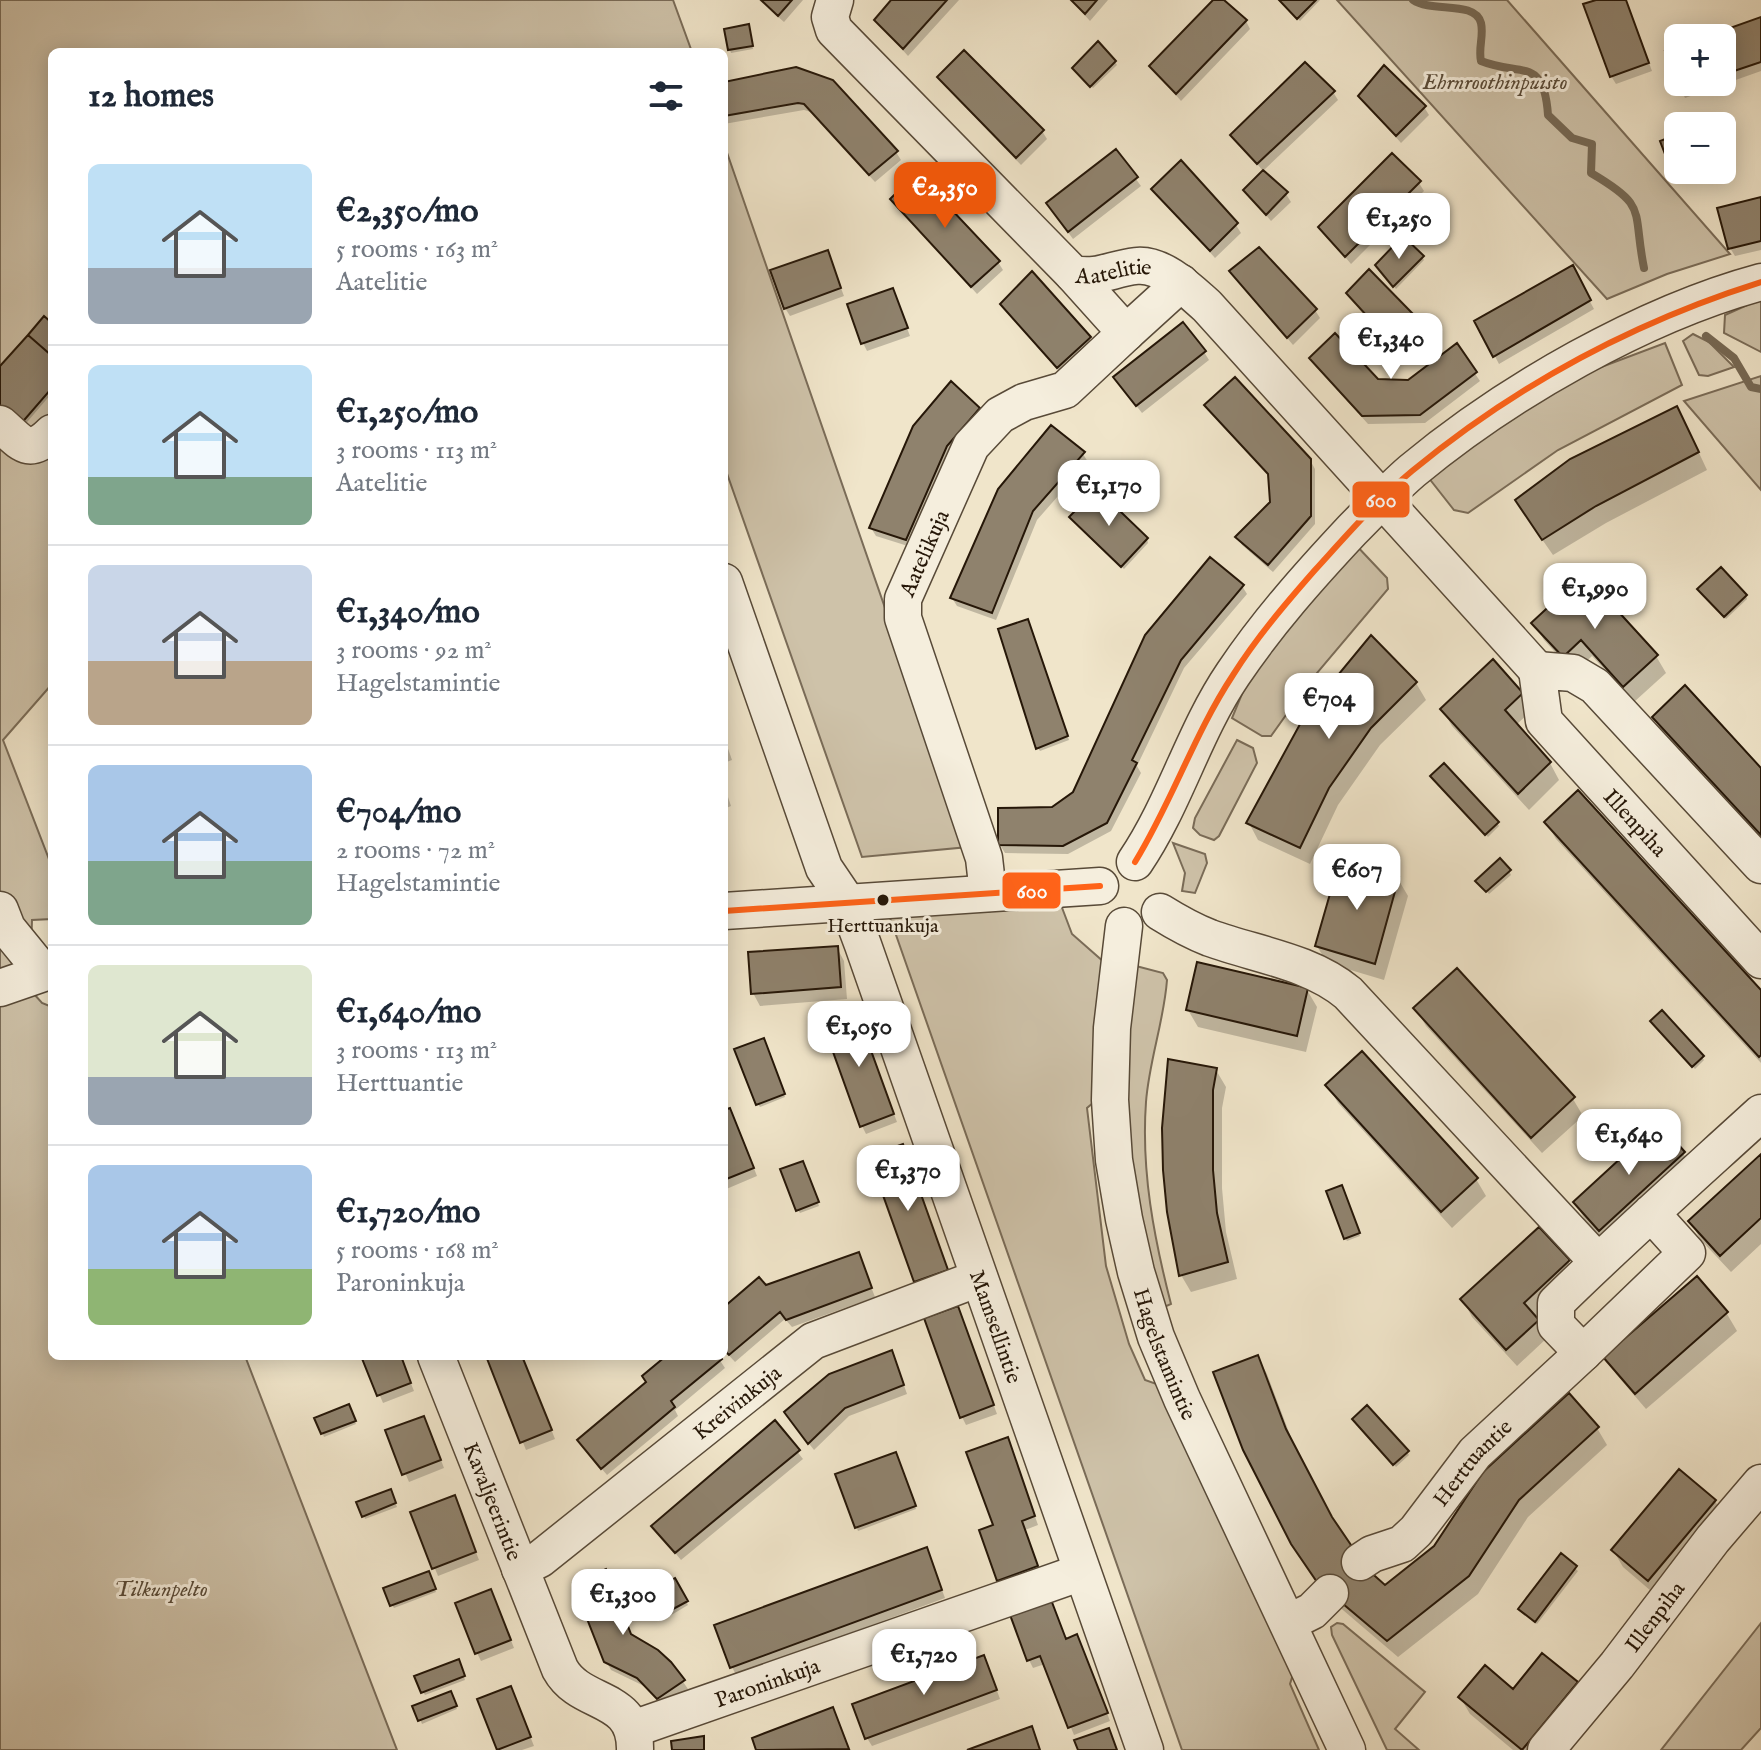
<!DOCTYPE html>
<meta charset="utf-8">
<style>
body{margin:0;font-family:"IM FELL English",serif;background:#f6f6f7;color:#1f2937;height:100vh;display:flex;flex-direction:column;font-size:30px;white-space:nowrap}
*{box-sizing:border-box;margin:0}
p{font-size:26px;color:#747a83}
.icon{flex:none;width:44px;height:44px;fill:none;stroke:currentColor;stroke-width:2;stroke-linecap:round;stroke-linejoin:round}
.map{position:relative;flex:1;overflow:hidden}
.details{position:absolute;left:48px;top:48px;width:680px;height:1312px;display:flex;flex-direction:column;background:#fff;border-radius:12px;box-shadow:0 4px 20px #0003}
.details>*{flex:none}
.tools{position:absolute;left:1664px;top:24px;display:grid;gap:16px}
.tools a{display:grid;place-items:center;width:72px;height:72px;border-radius:12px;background:#fff;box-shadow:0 4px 20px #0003;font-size:40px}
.price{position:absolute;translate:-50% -68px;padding:0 18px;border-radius:16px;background:#fff;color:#222;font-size:26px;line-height:52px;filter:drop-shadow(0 2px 4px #0008)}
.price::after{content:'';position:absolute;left:50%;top:48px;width:24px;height:18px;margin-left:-12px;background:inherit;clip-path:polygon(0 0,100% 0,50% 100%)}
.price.on{background:#ea580c;color:#fff}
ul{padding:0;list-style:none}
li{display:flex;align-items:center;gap:24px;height:200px;padding:0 40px}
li+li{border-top:2px solid #e0e1e3}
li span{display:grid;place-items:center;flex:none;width:224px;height:160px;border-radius:12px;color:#555}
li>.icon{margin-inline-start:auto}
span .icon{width:96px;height:96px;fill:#fffc;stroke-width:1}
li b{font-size:34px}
h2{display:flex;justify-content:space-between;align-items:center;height:96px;padding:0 40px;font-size:34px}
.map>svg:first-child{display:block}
.green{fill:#cec2a9;stroke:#7a6c58;stroke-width:2}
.shadow{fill:#0003}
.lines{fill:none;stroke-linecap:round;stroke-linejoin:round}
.stream{stroke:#766955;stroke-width:8}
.building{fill:#8f826d;stroke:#261708;stroke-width:2}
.minor-casing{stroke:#584a38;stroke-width:39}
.minor{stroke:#f5eedd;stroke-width:36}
.bus-1-casing{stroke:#f5eedd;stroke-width:12}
.bus-1{stroke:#ff6319;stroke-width:6}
.bus-dot{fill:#261708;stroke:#f5eedd;stroke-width:3}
.labels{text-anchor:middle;stroke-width:6;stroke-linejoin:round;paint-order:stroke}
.bus-label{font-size:20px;fill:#261708;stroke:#f5eedd}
.park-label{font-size:22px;font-style:italic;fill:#584a38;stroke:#f5eedd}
.street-label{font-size:22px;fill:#261708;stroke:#f5eedd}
.line-badge{stroke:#f5eedd;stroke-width:3}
.badge-label{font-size:22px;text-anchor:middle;font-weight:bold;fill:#fff}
</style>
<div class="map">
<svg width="1761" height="1750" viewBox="0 0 1761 1750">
<rect width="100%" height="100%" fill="#f0e5ca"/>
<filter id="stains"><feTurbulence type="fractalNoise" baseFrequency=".0025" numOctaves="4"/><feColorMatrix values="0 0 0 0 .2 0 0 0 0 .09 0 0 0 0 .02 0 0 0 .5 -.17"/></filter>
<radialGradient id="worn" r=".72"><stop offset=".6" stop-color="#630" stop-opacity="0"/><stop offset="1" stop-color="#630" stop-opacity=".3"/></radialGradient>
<path class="green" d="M0,0H673L692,52H52V684L3,740L52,867V919L32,920C31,953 32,961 0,973Z
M1337,0H1507L1730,254L1667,274L1607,299Z
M724,144L968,847L862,857L724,465Z
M1761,299V352L1724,333L1725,315Z
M1693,334L1709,342L1734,367L1708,376L1699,375L1683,341Z
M1665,343L1682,385L1558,450L1468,513L1454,510L1428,477L1513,413L1596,369Z
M1761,376V490L1684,401Z
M1354,543L1387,578L1388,589L1311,680L1271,736H1262L1232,718L1251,672Z
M1237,740L1253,748L1257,763L1219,836L1214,840L1200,835L1193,828L1195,818Z
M1173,843L1205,854L1207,863L1195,893L1182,891L1185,873Z
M1061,905L1072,934L1105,963L1100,1097L1087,1108L1106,1266L1129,1344L1145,1380L1165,1387L1295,1668L1290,1684L1319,1750H1182L889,915Z
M1136,966L1163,973L1167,980C1164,1021 1149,1061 1146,1102C1141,1171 1154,1238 1171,1304L1162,1308L1150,1263L1130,1153L1126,1047Z
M34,994L42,1003L52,1007V1356H245L397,1750H0V1004Z
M1337,1623L1343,1624L1425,1692L1395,1729L1419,1750H1387L1332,1635L1331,1627Z
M1761,1623V1728L1741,1750H1661Z"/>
<path class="shadow" d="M759,0H803L784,22Z
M894,0H959L908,56L876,20Z
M1071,0H1108L1090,21Z
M1216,0H1221L1246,21L1250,29L1181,101L1152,67Z
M1280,0H1320L1300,21Z
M1601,0H1626L1652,71L1616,84L1611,76Z
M1761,19V71L1685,98L1678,82H1722V38H1708Z
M750,30L753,49L731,53L730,50Z
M1115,62L1117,65L1093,88L1076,71Z
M795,69L896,152L901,160L875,182L811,112L804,110L724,124V84Z
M940,77L1042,131L1047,139L1021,165L944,85Z
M1333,92L1338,100L1263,171L1233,135Z
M1360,96L1424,107L1429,115L1401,143Z
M1678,136V170H1709L1678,182L1677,179Z
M1116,152L1141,186L1073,239L1053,212Z
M1419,183L1424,191L1351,264L1320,227Z
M1154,189L1236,225L1241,233L1215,258Z
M1245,190L1286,194L1291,202L1271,221Z
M893,200L998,262L1003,270L977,294Z
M1761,200V250L1735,256L1730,248Z
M827,252L844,296L790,316L785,308Z
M1422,257L1424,260L1396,289L1380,269Z
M1572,268L1594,309L1499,364L1477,322Z
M1232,272L1315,310L1320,318L1293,345Z
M893,291L910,336L867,351L863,343Z
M1350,297L1412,317L1414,320L1390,341Z
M1007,312L1089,338L1094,346L1062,374Z
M52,325V393L22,428L0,369Z
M1456,346L1480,381L1425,423L1368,424L1316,366L1377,381L1409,382Z
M1204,352L1209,360L1142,413L1120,385Z
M979,409L983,417L911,547L876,536L871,528Z
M1686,425L1707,470L1606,523L1553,555L1527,518Z
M1083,454L1088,462L1037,520L996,620L957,606L952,598Z
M1310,460L1315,469V524L1273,572L1242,545L1238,538Z
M1073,520L1147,539L1148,543L1124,569Z
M1242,586L1247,594L1184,668L1137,766L1141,773L1111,831L1068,854L1005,853L1000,845L1075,794L1147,636Z
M1702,592L1746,596L1747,599L1726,619Z
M1534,623L1656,656L1666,673L1634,702L1592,656L1574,673L1544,640Z
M1029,624L1069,740L1040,751L1038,748Z
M1416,683L1426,700L1380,745L1338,805L1310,864L1258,840L1249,823Z
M1521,694L1531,711L1516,725L1550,763L1559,780L1529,810L1452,726L1442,709Z
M1654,717L1761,771V839L1664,734Z
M724,737L732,760L724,763Z
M1435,780L1497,823L1499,826L1488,837Z
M724,785L731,806L724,809Z
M1546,822L1761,993V1063L1556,839Z
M1509,871L1511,875L1489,894L1480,884Z
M1398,879L1408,896L1384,980L1327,963L1317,946Z
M837,948L844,961L847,999L760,1006L753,993Z
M1307,990L1317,1007L1306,1052L1198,1027L1188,1010Z
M1416,1009L1573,1099L1583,1116L1542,1153L1426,1026Z
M856,1014L897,1122L866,1134L862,1126Z
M1655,1025L1702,1057L1704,1060L1695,1069Z
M765,1043L785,1097L760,1107L758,1104Z
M1216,1070L1226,1087L1222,1108V1188L1226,1232L1237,1279L1191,1292L1181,1275Z
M1328,1086L1476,1179L1486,1196L1452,1228L1338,1103Z
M724,1112L734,1118L757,1176L724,1190Z
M902,1146L951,1278L920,1289L915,1281Z
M1683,1153L1693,1170L1610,1247L1585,1220L1575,1203Z
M1761,1157V1244L1731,1272L1700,1239L1690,1221Z
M804,1166L819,1206L800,1213L798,1210Z
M1343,1191L1360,1236L1347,1241L1345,1238Z
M858,1254L875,1297L792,1327L785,1319L735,1362L724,1350V1310L766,1287Z
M1568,1261L1578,1279L1535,1318L1547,1338L1517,1366L1472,1317L1463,1300Z
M1696,1279L1727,1314L1737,1331L1646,1409L1616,1374L1606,1357Z
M957,1308L997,1414L966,1425L962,1417Z
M363,1356H400L414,1391L383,1403Z
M488,1356H522L555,1439L526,1450Z
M669,1356H717L725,1368L675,1410L678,1416L607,1475L584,1448L648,1383Z
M1258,1357L1267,1374L1295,1448L1334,1524L1360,1564L1385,1587L1597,1428L1607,1445L1528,1517L1478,1594L1398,1657L1330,1599Z
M895,1360L907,1394L849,1416L814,1450L791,1421Z
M350,1410L356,1424L324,1437L317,1419Z
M774,1422L803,1459L681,1560L653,1526Z
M1356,1422L1407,1452L1409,1455L1396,1467Z
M428,1426L444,1468L409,1482L388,1432Z
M1011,1448L1038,1525L1025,1530L1041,1574L1003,1588L998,1580L995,1526Z
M897,1458L916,1509L858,1531L837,1476Z
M392,1494L397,1507L365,1519L364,1516Z
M1715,1501L1725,1518L1658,1597L1623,1567L1613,1550Z
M458,1506L479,1560L438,1576L413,1514Z
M1561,1556L1578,1571L1537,1624L1520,1609Z
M930,1558L945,1598L736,1675L732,1667Z
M430,1577L436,1592L394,1608L392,1605Z
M674,1580L688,1605L668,1617L654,1592Z
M495,1600L514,1648L481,1661L477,1653Z
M632,1637L670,1663L688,1689L663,1706L644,1686L611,1670L606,1661Z
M1066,1641L1081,1645L1110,1721L1074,1735L1045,1664L1033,1668L1029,1660Z
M460,1665L465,1680L425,1695L423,1692Z
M988,1666L1000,1699L872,1746L867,1738Z
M1576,1683L1586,1700L1545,1750H1513L1470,1714L1460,1697Z
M450,1693L457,1709L422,1724L415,1707Z
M514,1696L534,1746L522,1750H499L479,1700Z
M836,1718L849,1750H758L754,1739Z"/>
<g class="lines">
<path class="stream" d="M1413,0C1432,13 1475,0 1481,23C1484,36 1478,48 1481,61C1521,77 1544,56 1548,115L1572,138L1592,144L1591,173C1649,207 1632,209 1644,268
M1706,336L1734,358L1751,387L1761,389"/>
</g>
<path class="building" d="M761,0H792L778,16Z
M891,0H947L903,49L874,20Z
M1071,0H1097L1085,14Z
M1213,0H1224L1247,20L1176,94L1149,66Z
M1279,0H1316L1297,19Z
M1596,0H1626L1649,63L1610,77L1583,4Z
M1761,17V62L1722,75V38H1702Z
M749,24L753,46L728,50L724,29Z
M1098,41L1116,61L1090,87L1072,68Z
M1678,47V82H1703L1679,91L1665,51Z
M964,50L1044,130L1016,158L937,77Z
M1305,62L1335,91L1257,164L1230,135Z
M1384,65L1426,106L1396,136L1358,96Z
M796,67L833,80L898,151L869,175L804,104L798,103L724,116V82Z
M1678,134V170H1700L1675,180L1660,141Z
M1116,149L1138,177L1068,232L1046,203Z
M1392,153L1421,181L1345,257L1318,227Z
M1181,160L1238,223L1210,251L1151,189Z
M1263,170L1288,192L1266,215L1243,190Z
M917,173L1000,261L971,287L890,199Z
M1761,197V241L1728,249L1717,208Z
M1403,236L1424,256L1393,287L1375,265Z
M1259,247L1317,309L1287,338L1229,271Z
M828,250L841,288L784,309L770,270Z
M1573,265L1591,300L1493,357L1474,321Z
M1369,269L1414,315L1388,339L1346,293Z
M1032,271L1091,337L1057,368L1000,304Z
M893,288L908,328L861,344L847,304Z
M44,316L52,323V356L28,335Z
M1183,322L1206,351L1136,406L1113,377Z
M1335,333L1378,379L1408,380L1457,343L1477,372L1420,415L1362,416L1309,358Z
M28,335L52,356V388L19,426L0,410V366Z
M1235,377L1311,459V516L1268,565L1235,537L1270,502L1268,474L1204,405Z
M951,381L980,408L947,446L906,540L869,528L913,426Z
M1677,406L1699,452L1596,506L1542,540L1515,500L1570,459Z
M1051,425L1085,452L1033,511L992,613L950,598L998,489Z
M1097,489L1148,538L1121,567L1069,517Z
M1210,557L1244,585L1181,660L1132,760L1137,763L1107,823L1063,846L998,845V808L1052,807L1073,792L1145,635Z
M1721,567L1747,595L1724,617L1697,589Z
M1584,574L1658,655L1623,687L1581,640L1563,657L1531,623Z
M1028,619L1068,736L1036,749L998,629Z
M1371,635L1417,682L1371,728L1329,788L1300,848L1246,823L1305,715Z
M1493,659L1523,693L1505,710L1551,762L1518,794L1440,709Z
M1685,685L1761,768V835L1652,717Z
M1444,763L1499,822L1485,835L1430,776Z
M1578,790L1761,990V1055L1759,1057L1544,822Z
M1500,858L1511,870L1486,892L1475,881Z
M1340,859L1399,877L1375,964L1315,946Z
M838,946L841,987L751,994L748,952Z
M1197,962L1308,988L1297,1036L1186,1010Z
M1457,968L1575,1097L1531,1138L1413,1008Z
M1662,1010L1704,1056L1692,1067L1650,1021Z
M857,1012L894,1114L860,1127L823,1024Z
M764,1038L785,1094L756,1105L734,1049Z
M1362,1051L1478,1178L1441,1212L1325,1085Z
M1168,1059L1217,1068L1213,1090V1170L1217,1213L1228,1262L1179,1276L1167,1212L1163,1170L1162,1128Z
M730,1108L754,1168L724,1180V1110Z
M1659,1123L1685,1152L1599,1231L1573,1202Z
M903,1144L948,1270L914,1282L869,1156Z
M1761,1154V1218L1720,1256L1688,1221Z
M803,1161L819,1202L796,1211L780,1169Z
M1342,1185L1360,1233L1344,1239L1326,1191Z
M1539,1227L1570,1260L1524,1303L1539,1320L1506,1350L1460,1299Z
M859,1252L872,1288L786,1320L780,1312L729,1355L724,1350V1307L759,1277L766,1285Z
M1697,1276L1728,1312L1635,1394L1603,1357Z
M958,1306L994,1405L960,1418L924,1318Z
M892,1350L904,1385L845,1408L808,1444L784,1412L829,1374Z
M1258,1355L1286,1429L1332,1517L1351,1545L1347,1551L1385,1585L1434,1546L1483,1472L1569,1393L1599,1427L1519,1500L1469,1576L1387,1641L1317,1582L1291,1544L1243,1450L1213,1372Z
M361,1356H401L411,1383L377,1396Z
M486,1356H522L552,1430L520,1443Z
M666,1356H720L722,1359L671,1401L675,1407L601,1469L577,1440L646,1382L642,1376Z
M349,1404L356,1421L321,1434L314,1418Z
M1367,1405L1409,1451L1393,1465L1352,1419Z
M424,1416L441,1460L402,1475L385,1430Z
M775,1420L800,1450L675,1553L651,1526Z
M1008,1437L1035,1516L1022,1521L1038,1566L997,1581L979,1530L993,1525L966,1452Z
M896,1452L916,1506L855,1528L835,1474Z
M1679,1469L1716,1500L1648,1581L1611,1550Z
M391,1489L396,1503L362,1517L356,1502Z
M455,1495L476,1552L432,1569L410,1512Z
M927,1547L942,1590L730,1668L714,1625Z
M1561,1553L1577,1566L1535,1622L1518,1609Z
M606,1569L631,1634L658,1650L671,1662L685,1680L657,1699L637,1678L604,1662L573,1583Z
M429,1571L436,1589L390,1606L383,1588Z
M675,1578L688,1601L664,1614L651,1591Z
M491,1589L511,1640L475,1654L455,1603Z
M1050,1597L1066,1639L1077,1634L1108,1713L1068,1728L1040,1656L1027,1661L1009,1612Z
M1542,1653L1578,1682L1522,1750L1458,1697L1485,1665L1513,1689Z
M984,1655L997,1690L865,1739L852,1704Z
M459,1659L465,1676L421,1693L414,1676Z
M511,1686L531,1737L497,1750L477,1699Z
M451,1691L457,1706L418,1721L412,1706Z
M833,1707L849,1749L756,1750L752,1738Z
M1032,1726L1040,1750H967Z
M1109,1728L1117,1750H1078L1074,1740Z
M704,1736V1750H672L671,1741Z"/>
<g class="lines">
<defs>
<g id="minor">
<path id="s1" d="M835,0L830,17L834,30L1073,274C1099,279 1111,269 1136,266C1162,263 1189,290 1207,306L1537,670"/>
<path d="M1126,333L1181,283"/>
<path d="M0,424C21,442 28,457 52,433"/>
<path id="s2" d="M724,582L824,868L847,902L863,945L1145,1750"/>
<path d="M1135,862C1175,803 1193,733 1233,674C1268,622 1309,576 1352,530C1372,510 1391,489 1412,471C1507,392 1643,314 1761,282"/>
<path id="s3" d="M1761,865L1595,686L1573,673L1537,670L1544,721L1761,960"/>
<path id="s4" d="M988,893L984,858L903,618V599L971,446L1000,415L1024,402L1065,390L1126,333L1073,274"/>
<path d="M0,910L7,928L42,971"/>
<path d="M724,911L1100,886"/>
<path d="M1160,912C1176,922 1192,931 1210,938C1257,955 1309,961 1348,993L1598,1262"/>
<path id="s5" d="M1124,926L1112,1028L1110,1100L1114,1160L1124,1219L1136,1272L1156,1337L1182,1399L1347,1750"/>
<path d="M0,988L52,970"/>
<path d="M1651,1213L1687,1253L1583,1353L1556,1325V1303C1622,1238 1692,1176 1761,1113"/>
<path id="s6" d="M436,1356L560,1669C581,1707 636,1694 635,1750"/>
<path id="s7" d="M1360,1562L1372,1554L1402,1544L1416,1531L1475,1453L1583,1353"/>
<path id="s8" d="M520,1569L540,1559L813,1341L979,1278"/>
<path d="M1288,1623L1312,1611L1330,1593"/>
<path id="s9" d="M633,1729L1082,1572"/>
<path id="s10" d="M1546,1750L1617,1665L1713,1539L1761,1483"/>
</g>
</defs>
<use href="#minor" class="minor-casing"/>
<use href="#minor" class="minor"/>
<defs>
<path id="bus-1" d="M1135,862C1172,802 1194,734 1233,675C1257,637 1286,603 1315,570C1346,536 1377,500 1412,471C1515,386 1634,322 1761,282
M724,911L1100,886"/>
</defs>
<use href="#bus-1" class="bus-1-casing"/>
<use href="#bus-1" class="bus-1"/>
</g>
<circle class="bus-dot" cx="883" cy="900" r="7"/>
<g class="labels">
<g class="bus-label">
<text x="883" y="932">Herttuankuja</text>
</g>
<g class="park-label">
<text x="1495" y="89">Ehrnroothinpuisto</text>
<text x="161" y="1596">Tilkunpelto</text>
</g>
<g class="street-label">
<text dy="8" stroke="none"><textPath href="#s1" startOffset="414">Aatelitie</textPath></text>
<text dy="8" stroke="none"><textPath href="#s4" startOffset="358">Aatelikuja</textPath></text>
<text dy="8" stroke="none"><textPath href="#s3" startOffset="494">Illenpiha</textPath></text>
<text dy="8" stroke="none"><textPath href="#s2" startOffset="794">Mamsellintie</textPath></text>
<text dy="8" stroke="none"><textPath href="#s5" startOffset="436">Hagelstamintie</textPath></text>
<text dy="8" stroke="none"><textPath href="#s8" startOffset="274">Kreivinkuja</textPath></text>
<text dy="8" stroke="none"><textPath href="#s7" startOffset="154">Herttuantie</textPath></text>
<text dy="8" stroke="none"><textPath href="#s6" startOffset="156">Kavaljeerintie</textPath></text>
<text dy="8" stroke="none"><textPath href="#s10" startOffset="172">Illenpiha</textPath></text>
<text dy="8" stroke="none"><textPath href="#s9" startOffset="142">Paroninkuja</textPath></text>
</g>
</g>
<g class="line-badge">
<rect x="1351" y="480" width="60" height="39" rx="8" fill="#ff6319"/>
<rect x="1001" y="871" width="61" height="39" rx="8" fill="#ff6319"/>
</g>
<g class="badge-label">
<text x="1381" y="507">600</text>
<text x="1032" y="898">600</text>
</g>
<rect width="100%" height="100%" filter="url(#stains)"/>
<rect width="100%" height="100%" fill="url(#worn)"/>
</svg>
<div class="tools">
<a>+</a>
<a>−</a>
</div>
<b class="price on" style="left:945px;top:230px">€2,350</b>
<b class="price" style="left:1399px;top:261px">€1,250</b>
<b class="price" style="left:1391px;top:381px">€1,340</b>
<b class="price" style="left:1109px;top:528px">€1,170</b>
<b class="price" style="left:1595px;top:631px">€1,990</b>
<b class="price" style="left:1329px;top:741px">€704</b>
<b class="price" style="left:1357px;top:912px">€607</b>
<b class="price" style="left:859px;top:1069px">€1,050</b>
<b class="price" style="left:1629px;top:1177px">€1,640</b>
<b class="price" style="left:908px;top:1213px">€1,370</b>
<b class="price" style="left:623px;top:1637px">€1,300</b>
<b class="price" style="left:924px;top:1697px">€1,720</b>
<section class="details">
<h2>12 homes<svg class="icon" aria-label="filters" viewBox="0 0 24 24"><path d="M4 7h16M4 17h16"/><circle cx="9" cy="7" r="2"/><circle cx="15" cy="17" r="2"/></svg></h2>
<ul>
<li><span style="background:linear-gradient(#bfe0f5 65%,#9aa5b1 0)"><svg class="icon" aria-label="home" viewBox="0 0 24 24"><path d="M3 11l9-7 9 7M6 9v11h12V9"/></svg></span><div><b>€2,350/mo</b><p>5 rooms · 163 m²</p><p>Aatelitie</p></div></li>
<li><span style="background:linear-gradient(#bfe0f5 70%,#7fa58c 0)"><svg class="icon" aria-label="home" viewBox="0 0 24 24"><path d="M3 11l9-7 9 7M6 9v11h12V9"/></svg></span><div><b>€1,250/mo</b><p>3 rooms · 113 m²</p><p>Aatelitie</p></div></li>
<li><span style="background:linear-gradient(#c9d6e8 60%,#b9a48a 0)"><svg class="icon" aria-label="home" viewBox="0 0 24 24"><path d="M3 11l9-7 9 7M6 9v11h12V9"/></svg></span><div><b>€1,340/mo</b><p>3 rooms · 92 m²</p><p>Hagelstamintie</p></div></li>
<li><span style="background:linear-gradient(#a9c7e8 60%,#7fa58c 0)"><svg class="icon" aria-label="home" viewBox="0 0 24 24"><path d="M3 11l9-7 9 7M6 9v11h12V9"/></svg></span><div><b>€704/mo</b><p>2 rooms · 72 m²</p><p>Hagelstamintie</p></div></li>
<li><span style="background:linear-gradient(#dfe7d0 70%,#9aa5b1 0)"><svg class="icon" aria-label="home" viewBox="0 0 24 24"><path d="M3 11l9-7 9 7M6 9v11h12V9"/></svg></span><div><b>€1,640/mo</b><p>3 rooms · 113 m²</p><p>Herttuantie</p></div></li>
<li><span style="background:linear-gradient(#a9c7e8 65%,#8fb573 0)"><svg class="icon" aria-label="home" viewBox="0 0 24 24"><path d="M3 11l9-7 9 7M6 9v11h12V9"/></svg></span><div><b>€1,720/mo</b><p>5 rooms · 168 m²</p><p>Paroninkuja</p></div></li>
</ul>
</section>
</div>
